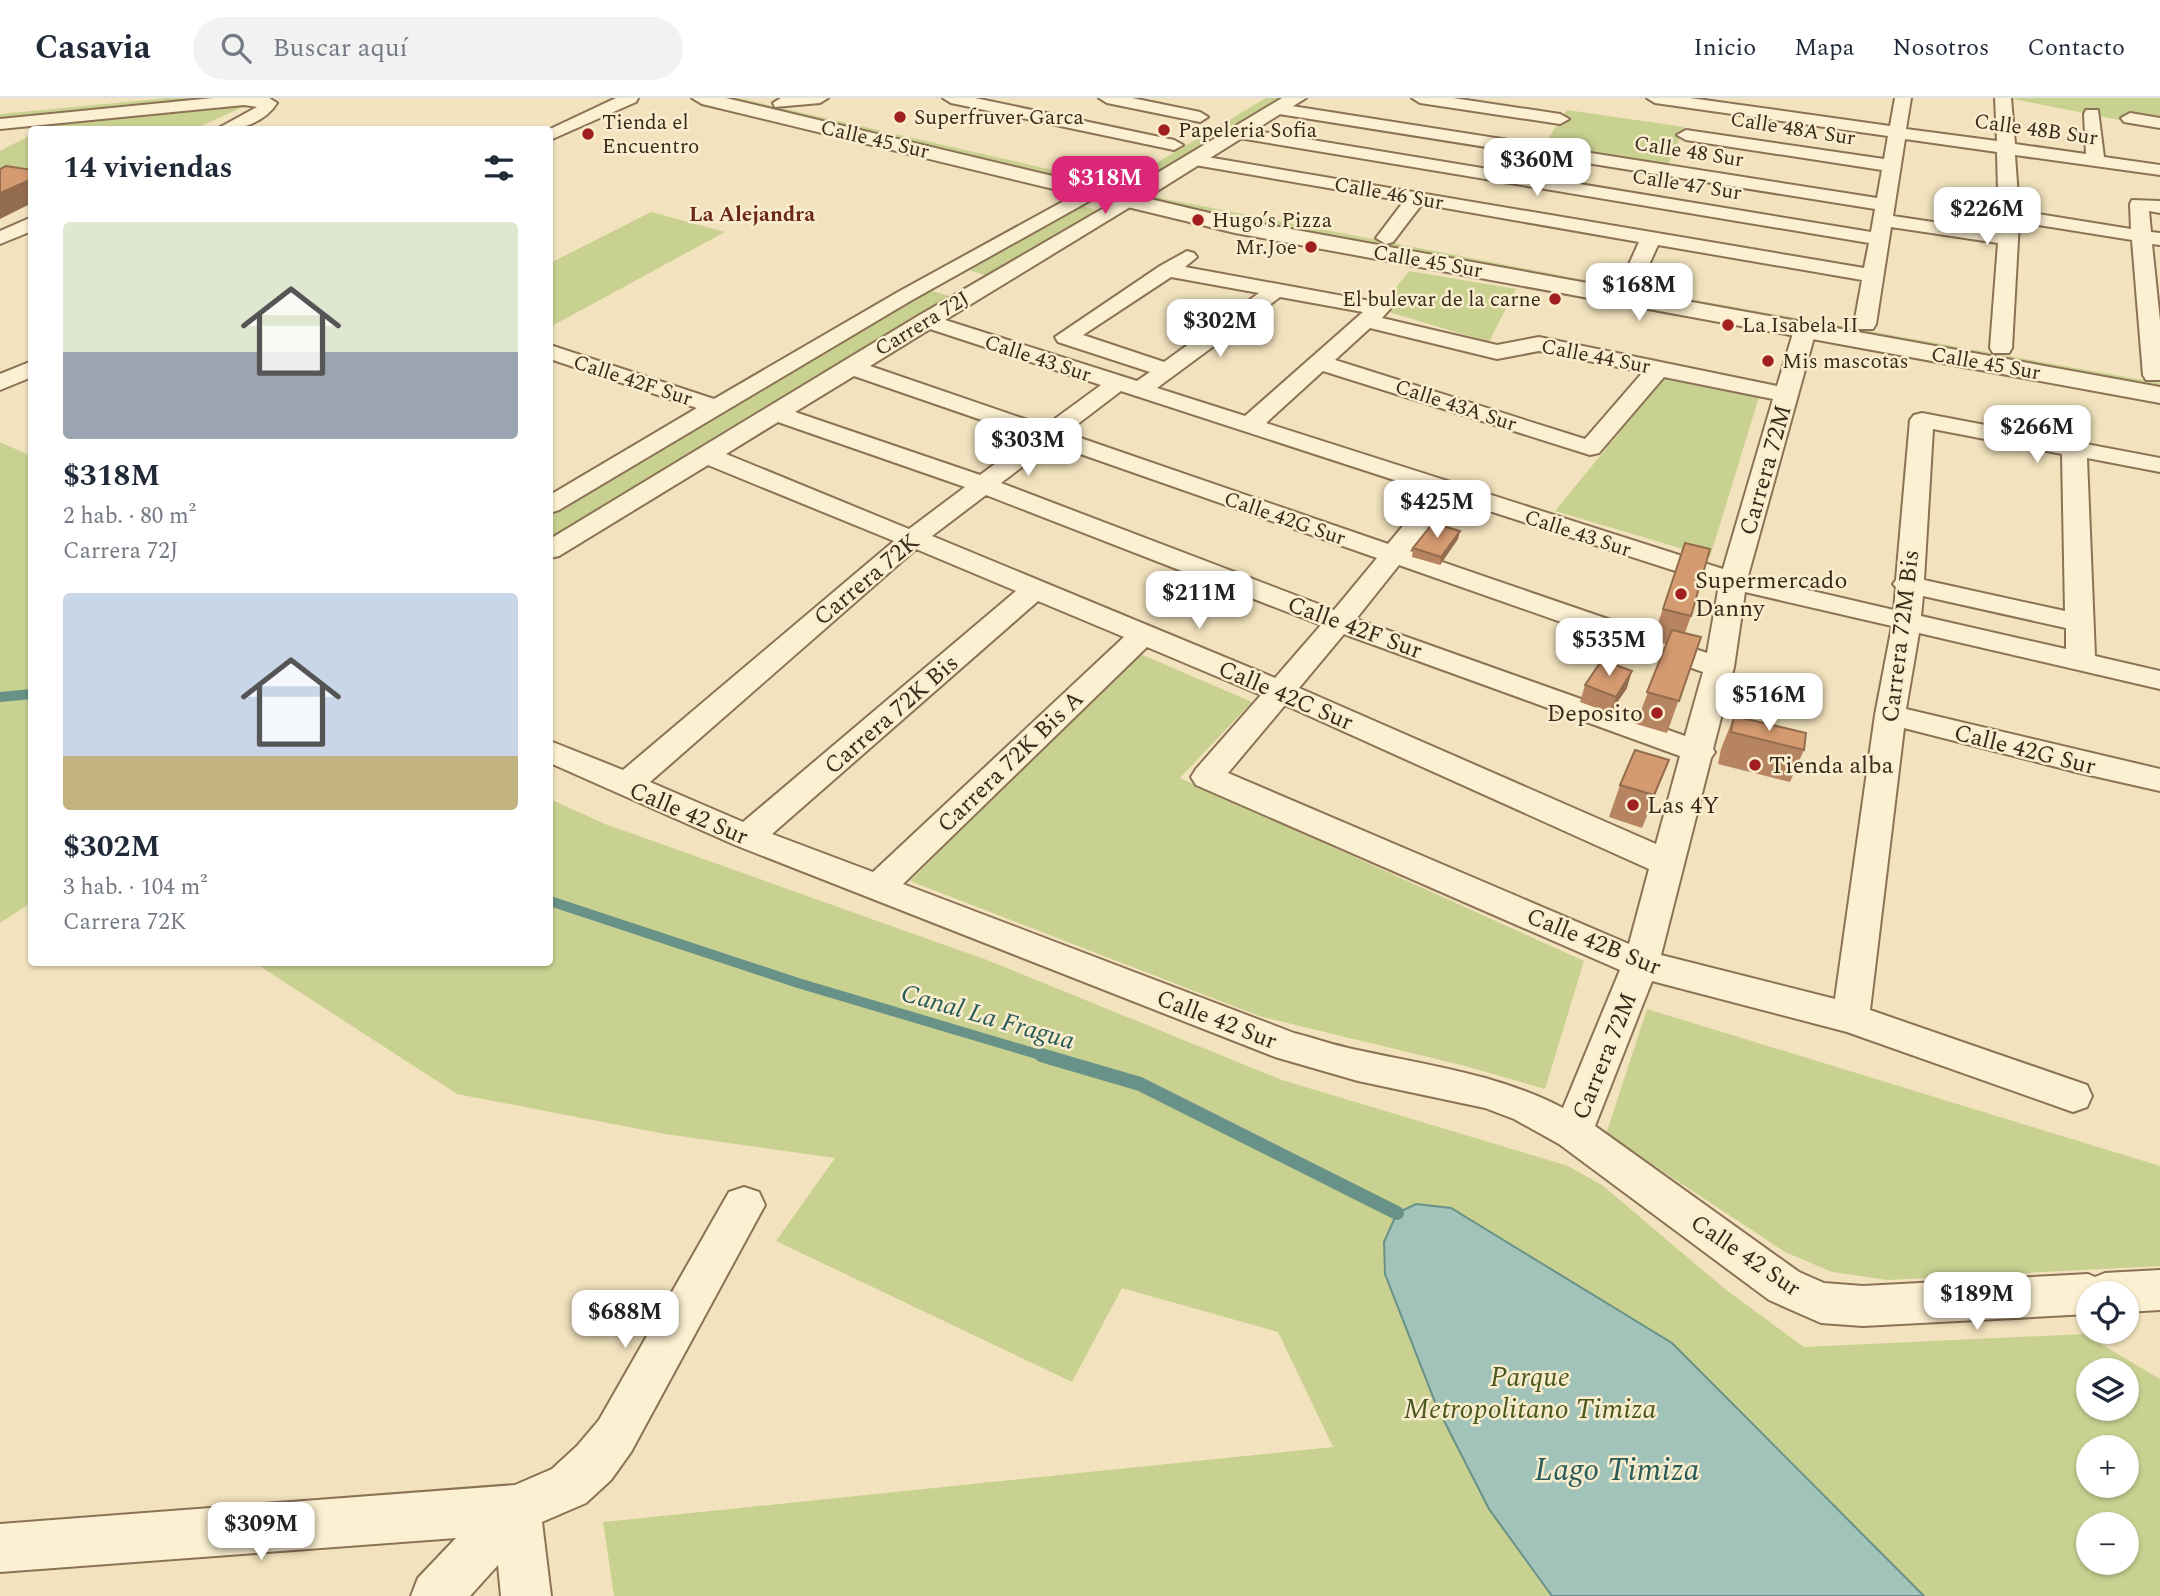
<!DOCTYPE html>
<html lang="es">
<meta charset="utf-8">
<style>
body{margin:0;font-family:Spectral,serif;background:#f2f2f3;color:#1f2937;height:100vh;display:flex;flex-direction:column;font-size:26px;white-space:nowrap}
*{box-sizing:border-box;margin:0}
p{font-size:23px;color:#747a83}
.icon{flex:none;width:38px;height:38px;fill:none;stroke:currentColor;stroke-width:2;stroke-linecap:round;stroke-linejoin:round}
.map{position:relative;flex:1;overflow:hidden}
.drawer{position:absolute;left:28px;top:28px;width:525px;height:840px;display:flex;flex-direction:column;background:#fff;border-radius:7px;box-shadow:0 2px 5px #0004}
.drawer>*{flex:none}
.controls{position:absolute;left:2076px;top:1183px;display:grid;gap:14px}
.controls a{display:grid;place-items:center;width:63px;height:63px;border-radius:50%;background:#fff;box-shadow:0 2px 5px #0004;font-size:35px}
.price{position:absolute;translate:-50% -60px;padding:0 16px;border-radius:14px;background:#fff;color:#222;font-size:23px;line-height:46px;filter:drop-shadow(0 2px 4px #0008)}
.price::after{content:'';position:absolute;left:50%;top:42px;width:21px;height:16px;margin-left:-10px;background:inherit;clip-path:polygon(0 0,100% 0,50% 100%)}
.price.active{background:#db2777;color:#fff}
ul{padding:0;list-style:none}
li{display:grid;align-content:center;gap:14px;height:371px;padding:0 35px}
li span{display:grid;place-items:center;height:217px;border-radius:7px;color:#555}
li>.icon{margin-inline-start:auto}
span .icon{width:126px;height:126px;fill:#fffc;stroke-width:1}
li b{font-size:30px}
h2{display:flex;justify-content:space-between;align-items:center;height:84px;padding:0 35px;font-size:30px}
header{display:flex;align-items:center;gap:42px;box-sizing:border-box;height:98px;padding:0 35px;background:#fff;border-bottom:2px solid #e0e1e3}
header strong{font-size:33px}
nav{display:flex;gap:38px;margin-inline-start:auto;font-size:24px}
.search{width:490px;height:63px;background:#f2f2f3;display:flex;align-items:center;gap:18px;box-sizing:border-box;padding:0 24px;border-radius:38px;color:#747a83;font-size:26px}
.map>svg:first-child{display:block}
.green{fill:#c9d191;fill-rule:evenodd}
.water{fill:#a2c3b9;stroke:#689288;stroke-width:2}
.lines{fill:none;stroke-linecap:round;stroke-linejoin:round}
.stream-far1{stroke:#689288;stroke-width:10}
.stream{stroke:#689288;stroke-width:14}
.minor-casing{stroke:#8c7255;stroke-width:4}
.tertiary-casing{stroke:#8c7255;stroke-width:4}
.minor{fill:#fcf0d2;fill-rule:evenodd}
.tertiary{fill:#fcf0d2;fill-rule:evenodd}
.wall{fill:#b68460}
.shaded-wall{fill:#946c4e}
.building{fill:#d49a70;stroke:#946c4e;stroke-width:2}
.poi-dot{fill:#a11f1f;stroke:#f9edce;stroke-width:2.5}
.labels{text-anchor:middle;stroke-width:5;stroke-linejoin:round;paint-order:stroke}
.far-poi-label{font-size:21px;fill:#3a2a1b;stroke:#f9edce;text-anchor:start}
.far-street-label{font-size:21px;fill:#3a2a1b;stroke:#f9edce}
.far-neighbourhood-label{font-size:21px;font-weight:bold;fill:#6b2816;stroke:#f9edce}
.street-label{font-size:24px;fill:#3a2a1b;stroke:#f9edce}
.poi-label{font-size:24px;fill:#3a2a1b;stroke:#f9edce;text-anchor:start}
.water-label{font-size:26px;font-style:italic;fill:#295b58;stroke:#f9edce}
.near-park-label{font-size:28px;font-style:italic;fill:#4a581f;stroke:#f9edce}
.near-water-label{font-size:32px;font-style:italic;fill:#295b58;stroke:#f9edce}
</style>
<header>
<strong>Casavia</strong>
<div class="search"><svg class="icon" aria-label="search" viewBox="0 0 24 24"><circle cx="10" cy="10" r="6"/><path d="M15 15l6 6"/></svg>Buscar aquí</div>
<nav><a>Inicio</a><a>Mapa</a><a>Nosotros</a><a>Contacto</a></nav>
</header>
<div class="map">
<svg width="2160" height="1498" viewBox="0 0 2160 1498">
<rect width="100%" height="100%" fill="#f2e3be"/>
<path class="green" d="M168,0H230L0,22V16Z
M724,0H738L1083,79L1076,84Z
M1266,0H1284L1150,81L1136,77Z
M2160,0V30L2013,1V0Z
M243,9L194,31L41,32L54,25Z
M1567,12L1685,29L1668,67L1543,48Z
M31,37V78L0,73V53Z
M1155,99L1600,185L2160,285V291L1220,118L1149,102Z
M1080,107L1099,113L988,178L969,172Z
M651,114L725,134L550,229V165Z
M1409,173L1516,191L1489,244L1379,211Z
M929,192L949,198L550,441V419Z
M1664,280L1759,299L1710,459L1555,413Z
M0,344L31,358L32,804L0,825Z
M1138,555L1252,604L1180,680L1584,863L1545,991L1469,969L1259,918L910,783Z
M550,701L605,726L987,862L1282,982L1568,1068L1602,1087L1725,1191L1804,1249L2084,1236L2160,1281V1498H614L603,1424L1333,1349L1278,1234L1122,1190L1072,1284L776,1143L835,1060L665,1036L457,996L255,865L550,864ZM2088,1272H2126V1311H2088ZM2088,1349H2126V1388H2088ZM2088,1426H2126V1465H2088Z
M1647,911L2160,1068V1168L1888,1182L1832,1174L1785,1154L1606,1036Z"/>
<path class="water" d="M1416,1106L1451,1110L1672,1245L1924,1498H1552L1489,1411L1437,1309L1385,1176L1384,1144L1397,1115Z"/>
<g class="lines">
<path class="stream-far1" d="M0,599L32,596
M550,803L798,885L1047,959"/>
<path class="stream" d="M1041,957L1140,986L1397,1115"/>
<defs>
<path id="minor" d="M213,0H269L277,5C264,26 238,32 215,32L257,9L244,7L0,31V21Z
M616,0H638L636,4L550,42L548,32Z
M781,0H828L820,5L775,9L773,5Z
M943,0H975L1174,42L1183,47L1174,52L951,5Z
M1099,0H1132L1200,14L1208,19L1200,24L1107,5Z
M1412,0H1453L1560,16L1569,21L1560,26L1420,5Z
M1647,0H1690L1890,28L1895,0H1911L1906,31L1997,43L1995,0H2011L2015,46L2086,56L2084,16L2086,12H2098L2104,59L2160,67V77L2015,57L2019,113L2131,131L2130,106L2132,102L2160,103V115L2149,113L2151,134L2160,135V147L2152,146L2160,223V282H2146L2143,277L2132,142L2019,124L2012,250L2009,255H1993L1990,250L1998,145L1891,129L1876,226L1873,231H1857L1854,226L1862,182L1658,147L1641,184L1638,188H1624L1621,184L1639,144L1422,106L1393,144L1386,146L1376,140L1404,103L1195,67L1186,62L1195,57L1864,170L1869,145L1239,40L1230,35L1239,30L1871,134L1875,111L1279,16L1271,11L1279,6L1877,100L1882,72L1686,42L1677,37L1686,32L1884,61L1888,38L1655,5ZM1905,41L1997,54L1999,134L1893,118Z
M2130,15L2160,20V30L2124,24L2121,20Z
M1093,87L1100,89L1102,93L1100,97L912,202L559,412L550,415V397L697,310L550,261V247L714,301L898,194Z
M1128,96L1137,102L1135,106L945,222L1137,283L1150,274L1058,244L1055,239L1160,168L1187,153L1194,155L1197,159L1185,169L1387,206L1390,211L1382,220L1497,247L1539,239L1777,288L1794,232L1797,227H1813L1816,232L1748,478L1894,512L1896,489L1893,486L1896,482L1910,322L1914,317L1922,315L2160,360V374L2087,360L2095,558L2160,573V591L1919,535L1906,611L2160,671V693L2076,674L1904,630L1870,912L2087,987L2092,998L2087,1009L2073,1014L1847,934L1652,883L1595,1028L1799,1174L1824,1185L1863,1188L2088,1176L2095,1179L2105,1175L2160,1172V1212L2126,1214V1195H2088V1216L1863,1228L1821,1225L1769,1202L1559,1046L1514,1021L1485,1010L1358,983L1275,959L735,747L550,665V643L623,672L894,443L708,367L559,458L550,460V441L918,218ZM1171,179L1259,195L1164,264L1083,237ZM1280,199L1363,214L1245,318L1157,290ZM1370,230L1497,261L1539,253L1643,274L1585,341L1335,262ZM930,231L1101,287L1045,328L870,268ZM1323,273L1590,357L1599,355L1664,279L1773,301L1723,471L1266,325ZM854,278L1031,339L980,377L795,314ZM1121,293L1431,394L1388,446L1066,335ZM778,324L965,389L909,431L726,356ZM1933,331L2062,356L2065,513L1924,482ZM1052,346L1377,460L1334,512L1001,385ZM986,397L1321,527L1275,580L932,438ZM1452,401L1719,487L1707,555L1410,453ZM916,451L1016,493L743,724L650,684ZM1399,467L1703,574L1685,638L1356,521ZM1745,494L1892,528L1875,617L1835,901L1661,857L1711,660L1715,654L1713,651L1734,569ZM1923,498L2066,530V551L1921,518ZM1038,503L1124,539L873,774L772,736ZM1344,536L1680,658L1656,746L1299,590ZM1147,549L1261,597L1196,671L1191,679L1196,687L1620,872L1563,1010C1500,977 1431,968 1362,953C1339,949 1317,941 1294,935L903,786ZM1285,607L1649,771L1629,846L1228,675Z
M32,119V133L0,146V133Z
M32,263V279L0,292V276Z
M744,1089L759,1094L765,1107L631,1354L611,1382L586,1405L542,1424L551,1498H501L498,1467L470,1498H411L418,1480L456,1440L0,1474V1426L515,1387L552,1371L577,1348L599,1322L729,1094Z"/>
<path id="tertiary" d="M692,0H726L1124,95L1282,0H1306L1146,100L1235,121L2160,289V305L1235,135L702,6Z"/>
</defs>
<use href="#minor" class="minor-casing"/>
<use href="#tertiary" class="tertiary-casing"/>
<use href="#minor" class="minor"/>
<use href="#tertiary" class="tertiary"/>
</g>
<path class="wall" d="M1458,441L1440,467L1412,459L1413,450Z
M1685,445L1691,518L1685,535L1701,539L1667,635L1636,626L1666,546L1652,543Z
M1585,587L1627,590L1610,615L1580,604Z
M1734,618L1804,652L1790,684L1718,666L1721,651Z
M1669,662L1642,730L1609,719L1620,687Z"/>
<path class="shaded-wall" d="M32,81V105L0,121V95Z
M1460,433L1458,441L1440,467L1441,459Z
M1632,573L1627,590L1610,615L1616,599Z
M1669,662L1656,694L1642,730L1654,697Z"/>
<path class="building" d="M6,68L32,72V81L0,95V71Z
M1433,425L1460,433L1441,459L1413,450Z
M1685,445L1710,451L1691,518L1663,511Z
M1672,532L1701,539L1679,603L1647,594Z
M1602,562L1632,573L1616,599L1585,587Z
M1734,618L1806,635L1804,652L1731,634Z
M1635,652L1669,662L1654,697L1620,687Z"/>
<g class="poi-dot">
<circle cx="900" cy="19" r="7"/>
<circle cx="1164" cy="32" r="7"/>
<circle cx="588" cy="36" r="7"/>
<circle cx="1198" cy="122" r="7"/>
<circle cx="1311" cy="149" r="7"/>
<circle cx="1555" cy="201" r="7"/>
<circle cx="1728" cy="227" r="7"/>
<circle cx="1768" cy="263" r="7"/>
<circle cx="1681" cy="496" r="7"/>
<circle cx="1657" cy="615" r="7"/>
<circle cx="1755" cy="667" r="7"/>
<circle cx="1633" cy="707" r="7"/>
</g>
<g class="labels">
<g class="far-poi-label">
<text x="914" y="26">Superfruver Garca</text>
<text x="602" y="31">Tienda el<tspan x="602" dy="24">Encuentro</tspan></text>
<text x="1178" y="39">Papeleria Sofia</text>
<text x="1212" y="129">Hugo’s Pizza</text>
<text x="1297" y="156" text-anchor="end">Mr.Joe</text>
<text x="1541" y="208" text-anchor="end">El bulevar de la carne</text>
<text x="1742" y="234">La Isabela II</text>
<text x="1782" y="270">Mis mascotas</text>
</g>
<g class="far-street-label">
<text transform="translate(1793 30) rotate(9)" y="7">Calle 48A Sur</text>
<text transform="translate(2036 31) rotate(8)" y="7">Calle 48B Sur</text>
<text transform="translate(875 41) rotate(13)" y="7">Calle 45 Sur</text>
<text transform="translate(1689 53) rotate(9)" y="7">Calle 48 Sur</text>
<text transform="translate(1687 86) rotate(9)" y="7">Calle 47 Sur</text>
<text transform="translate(1389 95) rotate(10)" y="7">Calle 46 Sur</text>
<text transform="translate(1428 163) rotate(10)" y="7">Calle 45 Sur</text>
<text transform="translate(922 225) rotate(-31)" y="7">Carrera 72J</text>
<text transform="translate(1596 258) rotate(11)" y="7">Calle 44 Sur</text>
<text transform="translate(1038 260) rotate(18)" y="7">Calle 43 Sur</text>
<text transform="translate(1986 265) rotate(10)" y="7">Calle 45 Sur</text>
<text transform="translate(633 282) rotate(18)" y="7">Calle 42F Sur</text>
<text transform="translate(1456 307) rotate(18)" y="7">Calle 43A Sur</text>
<text transform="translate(1285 420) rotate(19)" y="7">Calle 42G Sur</text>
<text transform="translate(1578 435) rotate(18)" y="7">Calle 43 Sur</text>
</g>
<g class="far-neighbourhood-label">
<text x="752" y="123">La Alejandra</text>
</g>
<g class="street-label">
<text transform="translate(1765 372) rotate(-74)" y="8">Carrera 72M</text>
<text transform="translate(866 481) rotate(-40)" y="8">Carrera 72K</text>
<text transform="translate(1355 529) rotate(20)" y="8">Calle 42F Sur</text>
<text transform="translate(1900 538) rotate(-83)" y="8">Carrera 72M Bis</text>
<text transform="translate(1286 597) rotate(23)" y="8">Calle 42C Sur</text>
<text transform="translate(891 616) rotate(-41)" y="8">Carrera 72K Bis</text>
<text transform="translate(2025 651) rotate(14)" y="8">Calle 42G Sur</text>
<text transform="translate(1010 663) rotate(-44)" y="8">Carrera 72K Bis A</text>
<text transform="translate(689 715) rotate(23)" y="8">Calle 42 Sur</text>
<text transform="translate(1594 843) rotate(22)" y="8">Calle 42B Sur</text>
<text transform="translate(1217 921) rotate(21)" y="8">Calle 42 Sur</text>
<text transform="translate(1604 958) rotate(-68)" y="8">Carrera 72M</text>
<text transform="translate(1746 1157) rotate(34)" y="8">Calle 42 Sur</text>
</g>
<g class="poi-label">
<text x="1695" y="490">Supermercado<tspan x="1695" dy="28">Danny</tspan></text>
<text x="1643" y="623" text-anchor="end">Deposito</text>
<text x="1769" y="675">Tienda alba</text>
<text x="1647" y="715">Las 4Y</text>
</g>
<g class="water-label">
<text transform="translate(988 918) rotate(16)" y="9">Canal La Fragua</text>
</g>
<g class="near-park-label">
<text x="1530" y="1288">Parque<tspan x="1530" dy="32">Metropolitano Timiza</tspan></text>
</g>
<g class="near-water-label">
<text x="1617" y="1382">Lago Timiza</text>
</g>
</g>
</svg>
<div class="controls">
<a><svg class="icon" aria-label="locate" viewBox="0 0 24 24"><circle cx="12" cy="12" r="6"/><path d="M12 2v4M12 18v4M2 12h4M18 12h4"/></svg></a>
<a><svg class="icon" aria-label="layers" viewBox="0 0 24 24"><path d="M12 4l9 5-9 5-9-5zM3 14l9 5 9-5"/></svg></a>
<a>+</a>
<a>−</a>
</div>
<b class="price" style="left:1537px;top:100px">$360M</b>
<b class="price active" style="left:1105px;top:118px">$318M</b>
<b class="price" style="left:1987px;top:149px">$226M</b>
<b class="price" style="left:1639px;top:225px">$168M</b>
<b class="price" style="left:1220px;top:261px">$302M</b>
<b class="price" style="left:2037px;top:367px">$266M</b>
<b class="price" style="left:1028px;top:380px">$303M</b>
<b class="price" style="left:1437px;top:442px">$425M</b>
<b class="price" style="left:1199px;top:533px">$211M</b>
<b class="price" style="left:1609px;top:580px">$535M</b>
<b class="price" style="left:1769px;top:635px">$516M</b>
<b class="price" style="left:1977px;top:1234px">$189M</b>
<b class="price" style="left:625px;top:1252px">$688M</b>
<b class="price" style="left:261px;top:1464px">$309M</b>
<section class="drawer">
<h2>14 viviendas<svg class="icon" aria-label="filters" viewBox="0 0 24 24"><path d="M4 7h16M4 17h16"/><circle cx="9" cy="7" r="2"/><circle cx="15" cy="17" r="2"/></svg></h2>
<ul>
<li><span style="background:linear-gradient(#dfe7d0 60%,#9aa5b1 0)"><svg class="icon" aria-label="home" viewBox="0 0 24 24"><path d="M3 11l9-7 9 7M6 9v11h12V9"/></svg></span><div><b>$318M</b><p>2 hab. · 80 m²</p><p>Carrera 72J</p></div></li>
<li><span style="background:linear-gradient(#c9d6e8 75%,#c2b280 0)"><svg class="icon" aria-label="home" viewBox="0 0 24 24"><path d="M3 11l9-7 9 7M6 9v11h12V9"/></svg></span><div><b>$302M</b><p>3 hab. · 104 m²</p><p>Carrera 72K</p></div></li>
</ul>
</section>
</div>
